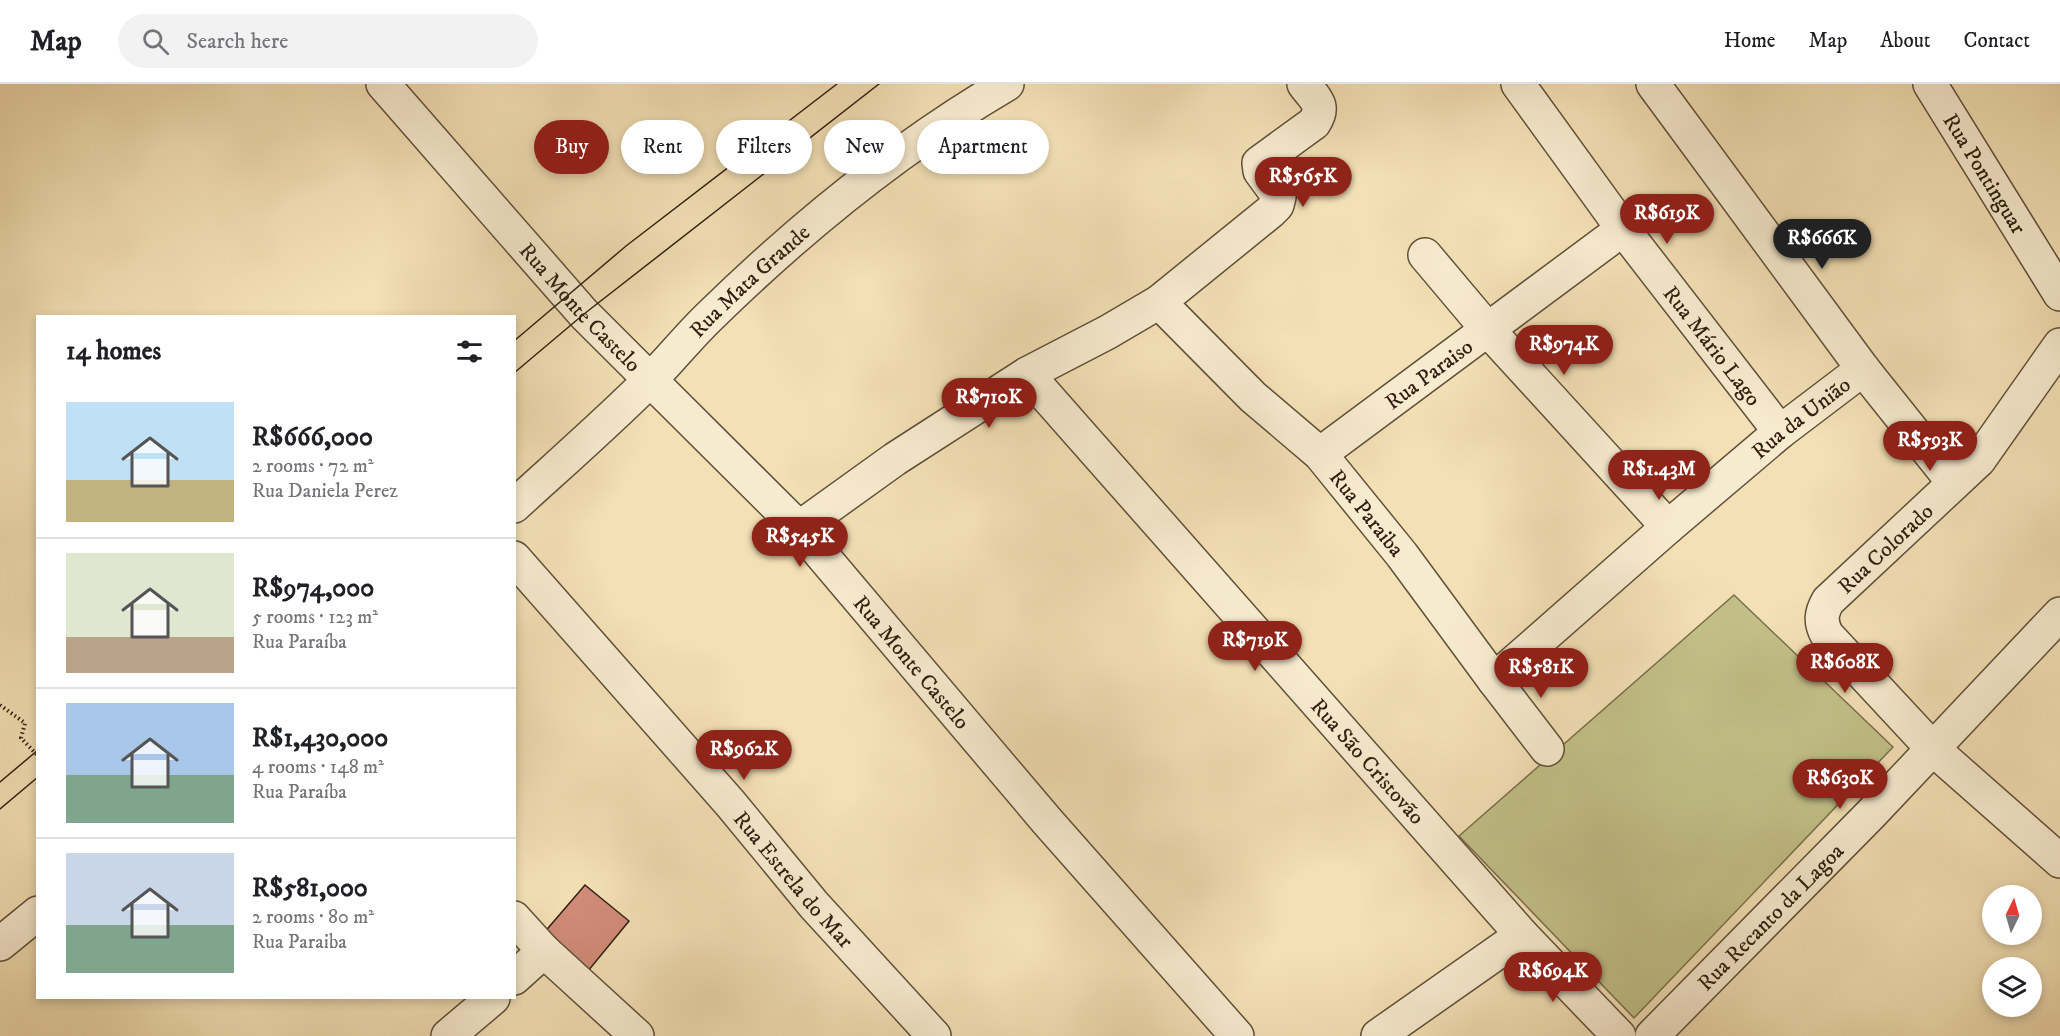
<!DOCTYPE html>
<meta charset="utf-8">
<style>
body{margin:0;font-family:"IM FELL DW Pica",serif;background:#f2f2f2;color:#202124;height:100vh;display:flex;flex-direction:column;font-size:22px;white-space:nowrap}
*{box-sizing:border-box;margin:0}
p{font-size:20px;color:#757577}
.icon{flex:none;width:33px;height:33px;fill:none;stroke:currentColor;stroke-width:2;stroke-linecap:round;stroke-linejoin:round}
.map{position:relative;flex:1;overflow:hidden}
.panel{position:absolute;left:36px;top:231px;width:480px;height:684px;display:flex;flex-direction:column;background:#fff;border-radius:0px;box-shadow:0 3px 9px #0003}
.panel>*{flex:none}
.top-card{position:absolute;left:534px;top:36px;width:570px;height:54px;display:flex;gap:12px}
.needle{width:39px;rotate:5deg}
.controls{position:absolute;left:1982px;top:801px;display:grid;gap:12px}
.controls a{display:grid;place-items:center;width:60px;height:60px;border-radius:50%;background:#fff;box-shadow:0 3px 9px #0003;font-size:30px}
.price{position:absolute;translate:-50% -51px;padding:0 14px;border-radius:21px;background:#8f2418;color:#fff;font-size:20px;line-height:39px;filter:drop-shadow(0 2px 3px #0008)}
.price::after{content:'';position:absolute;left:50%;top:36px;width:18px;height:14px;margin-left:-9px;background:inherit;clip-path:polygon(0 0,100% 0,50% 100%)}
.price.current{background:#222;color:#fff}
ul{padding:0;list-style:none}
li{display:flex;align-items:center;gap:18px;height:150px;padding:0 30px}
li+li{border-top:2px solid #e0e0e0}
li span{display:grid;place-items:center;flex:none;width:168px;height:120px;border-radius:0px;color:#555}
li>.icon{margin-inline-start:auto}
span .icon{width:72px;height:72px;fill:#fffc;stroke-width:1}
li b{font-size:26px}
h2{display:flex;justify-content:space-between;align-items:center;height:72px;padding:0 30px;font-size:26px}
.pill{padding:0 21px;border-radius:27px;background:#fff;box-shadow:0 3px 9px #0003;font-size:21px;line-height:54px}
.pill.current{background:#8f2418;color:#fff}
header{display:flex;align-items:center;gap:36px;box-sizing:border-box;height:84px;padding:0 30px;background:#fff;border-bottom:2px solid #e0e0e0}
header strong{font-size:28px}
nav{display:flex;gap:33px;margin-inline-start:auto;font-size:21px}
.search{width:420px;height:54px;background:#f2f2f2;display:flex;align-items:center;gap:15px;box-sizing:border-box;padding:0 21px;border-radius:33px;color:#757577;font-size:22px}
.map>svg:first-child{display:block}
.green{fill:#c2c088;stroke:#78704c;stroke-width:1.5}
.building{fill:#d18b79;stroke:#2f2011;stroke-width:1.5}
.lines{fill:none;stroke-linecap:round;stroke-linejoin:round}
.minor-casing{stroke:#60503a;stroke-width:36}
.path{stroke:#2f2011;stroke-width:4;stroke-dasharray:1.5 3;stroke-linecap:butt}
.minor{stroke:#f7ebcf;stroke-width:33}
.tram{stroke:#2f2011;stroke-width:1.5}
.labels{text-anchor:middle;stroke-width:6;stroke-linejoin:round;paint-order:stroke}
.street-label{font-size:22px;fill:#2f2011;stroke:#f7ebcf}
</style>
<header>
<strong>Map</strong>
<div class="search"><svg class="icon" aria-label="search" viewBox="0 0 24 24"><circle cx="10" cy="10" r="6"/><path d="M15 15l6 6"/></svg>Search here</div>
<nav><a>Home</a><a>Map</a><a>About</a><a>Contact</a></nav>
</header>
<div class="map">
<svg width="2060" height="952" viewBox="0 0 2060 952">
<rect width="100%" height="100%" fill="#f3e0b5"/>
<filter id="stains"><feTurbulence type="fractalNoise" baseFrequency=".00333" numOctaves="4"/><feColorMatrix values="0 0 0 0 .2 0 0 0 0 .09 0 0 0 0 .02 0 0 0 .5 -.17"/></filter>
<radialGradient id="worn" r=".72"><stop offset=".6" stop-color="#630" stop-opacity="0"/><stop offset="1" stop-color="#630" stop-opacity=".3"/></radialGradient>
<path class="green" d="M1734,511L1893,663L1634,934L1459,752Z"/>
<path class="building" d="M585,801L629,837L588,887L543,850Z"/>
<g class="lines">
<defs>
<g id="minor">
<path id="s1" d="M383,0L584,230L799,444L1047,737L1237,952"/>
<path id="s2" d="M1518,0L1623,145L1780,348"/>
<path d="M1653,0L1863,285L1954,399"/>
<path id="s3" d="M1930,0L2060,210"/>
<path d="M1425,171L1489,247L1668,443"/>
<path id="s4" d="M1159,218L1253,313L1320,370L1402,471L1494,596L1547,665"/>
<path d="M2060,261L1979,376L1828,517C1821,529 1820,538 1827,551L1933,665L2060,777"/>
<path id="s5" d="M1027,290L1522,851L1619,952"/>
<path id="s6" d="M1320,370L1623,145"/>
<path id="s7" d="M514,422C560,380 607,339 651,295C671,275 689,252 710,232C800,144 898,64 1007,0"/>
<path d="M799,444L895,375L1027,290L1108,248L1159,218L1270,128L1277,121L1279,113L1260,87L1259,79L1314,39C1326,21 1315,15 1304,0"/>
<path id="s8" d="M514,474L730,719L814,821L934,952"/>
<path id="s9" d="M1494,596L1668,443L1780,348L1863,285"/>
<path d="M514,834L544,867L637,952"/>
<path d="M0,860L38,829"/>
<path d="M514,894L544,867"/>
<path d="M448,952L493,914"/>
<path d="M1378,952L1522,851"/>
<path id="s10" d="M1652,952L1871,730L2060,530"/>
</g>
</defs>
<use href="#minor" class="minor-casing"/>
<path class="path" d="M0,621L25,639L21,654L38,672"/>
<use href="#minor" class="minor"/>
<path class="tram" d="M514,257L626,162L837,0
M514,289L584,230L879,0
M0,698L38,666
M0,725L38,693"/>
</g>
<g class="labels">
<g class="street-label">
<text dy="8" stroke="none"><textPath href="#s3" startOffset="105">Rua Pontinguar</textPath></text>
<text dy="8" stroke="none"><textPath href="#s7" startOffset="326">Rua Mata Grande</textPath></text>
<text dy="8" stroke="none"><textPath href="#s1" startOffset="298">Rua Monte Castelo</textPath></text>
<text dy="8" stroke="none"><textPath href="#s2" startOffset="326">Rua Mário Lago</textPath></text>
<text dy="8" stroke="none"><textPath href="#s6" startOffset="135">Rua Paraiso</textPath></text>
<text dy="8" stroke="none"><textPath href="#s9" startOffset="404">Rua da União</textPath></text>
<text dy="8" stroke="none"><textPath href="#s4" startOffset="297">Rua Paraiba</textPath></text>
<text transform="translate(1885 464) rotate(-43)" y="8">Rua Colorado</text>
<text dy="8" stroke="none"><textPath href="#s1" startOffset="784">Rua Monte Castelo</textPath></text>
<text dy="8" stroke="none"><textPath href="#s5" startOffset="516">Rua São Cristovão</textPath></text>
<text dy="8" stroke="none"><textPath href="#s8" startOffset="426">Rua Estrela do Mar</textPath></text>
<text dy="8" stroke="none"><textPath href="#s10" startOffset="168">Rua Recanto da Lagoa</textPath></text>
</g>
</g>
<rect width="100%" height="100%" filter="url(#stains)"/>
<rect width="100%" height="100%" fill="url(#worn)"/>
</svg>
<div class="controls">
<a><svg class="needle" viewBox="-14 -14 28 28"><path d="M0-13l5 13h-10z" fill="#e53935"/><path d="M0 13l5-13h-10z" fill="#757577"/></svg></a>
<a><svg class="icon" aria-label="layers" viewBox="0 0 24 24"><path d="M12 4l9 5-9 5-9-5zM3 14l9 5 9-5"/></svg></a>
</div>
<b class="price" style="left:1303px;top:124px">R$565K</b>
<b class="price" style="left:1667px;top:161px">R$619K</b>
<b class="price current" style="left:1822px;top:186px">R$666K</b>
<b class="price" style="left:1564px;top:292px">R$974K</b>
<b class="price" style="left:989px;top:345px">R$710K</b>
<b class="price" style="left:1930px;top:388px">R$593K</b>
<b class="price" style="left:1659px;top:417px">R$1.43M</b>
<b class="price" style="left:800px;top:484px">R$545K</b>
<b class="price" style="left:1255px;top:588px">R$719K</b>
<b class="price" style="left:1845px;top:610px">R$608K</b>
<b class="price" style="left:1541px;top:615px">R$581K</b>
<b class="price" style="left:744px;top:697px">R$962K</b>
<b class="price" style="left:1840px;top:726px">R$630K</b>
<b class="price" style="left:1553px;top:919px">R$694K</b>
<div class="top-card">
<a class="pill current">Buy</a>
<a class="pill">Rent</a>
<a class="pill">Filters</a>
<a class="pill">New</a>
<a class="pill">Apartment</a>
</div>
<section class="panel">
<h2>14 homes<svg class="icon" aria-label="filters" viewBox="0 0 24 24"><path d="M4 7h16M4 17h16"/><circle cx="9" cy="7" r="2"/><circle cx="15" cy="17" r="2"/></svg></h2>
<ul>
<li><span style="background:linear-gradient(#bfe0f5 65%,#c2b280 0)"><svg class="icon" aria-label="home" viewBox="0 0 24 24"><path d="M3 11l9-7 9 7M6 9v11h12V9"/></svg></span><div><b>R$666,000</b><p>2 rooms · 72 m²</p><p>Rua Daniela Perez</p></div></li>
<li><span style="background:linear-gradient(#dfe7d0 70%,#b9a48a 0)"><svg class="icon" aria-label="home" viewBox="0 0 24 24"><path d="M3 11l9-7 9 7M6 9v11h12V9"/></svg></span><div><b>R$974,000</b><p>5 rooms · 123 m²</p><p>Rua Paraíba</p></div></li>
<li><span style="background:linear-gradient(#a9c7e8 60%,#7fa58c 0)"><svg class="icon" aria-label="home" viewBox="0 0 24 24"><path d="M3 11l9-7 9 7M6 9v11h12V9"/></svg></span><div><b>R$1,430,000</b><p>4 rooms · 148 m²</p><p>Rua Paraíba</p></div></li>
<li><span style="background:linear-gradient(#c9d6e8 60%,#7fa58c 0)"><svg class="icon" aria-label="home" viewBox="0 0 24 24"><path d="M3 11l9-7 9 7M6 9v11h12V9"/></svg></span><div><b>R$581,000</b><p>2 rooms · 80 m²</p><p>Rua Paraiba</p></div></li>
</ul>
</section>
</div>
